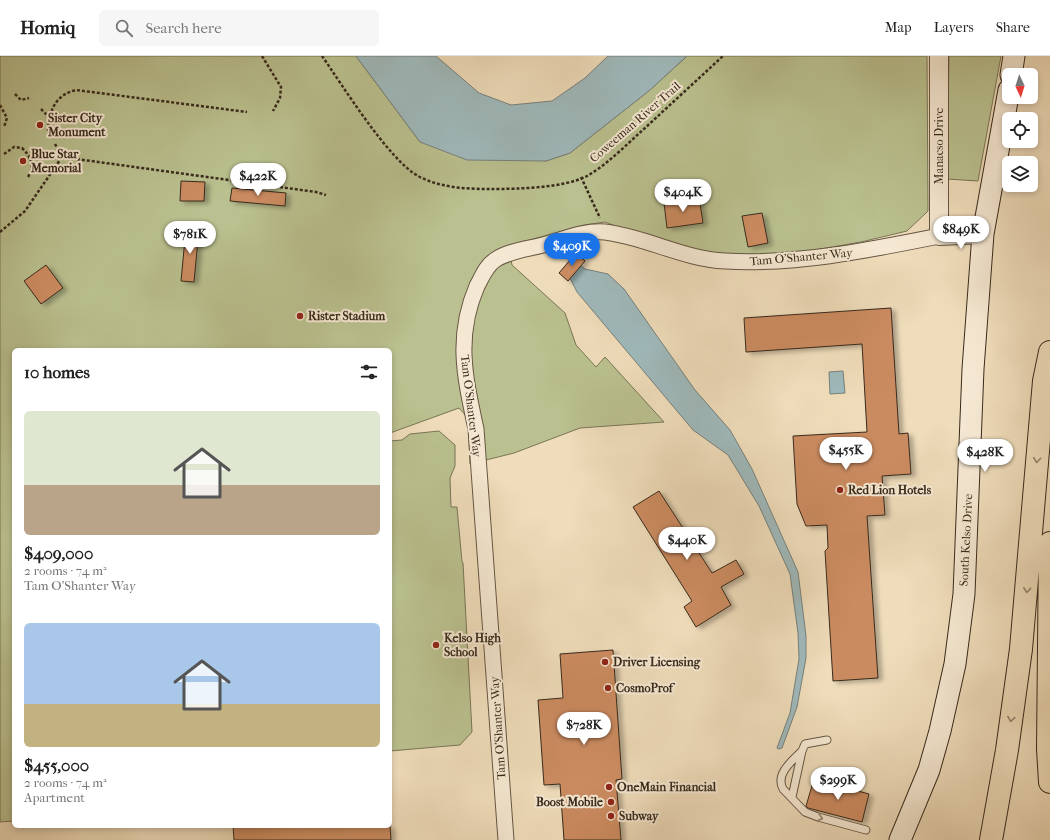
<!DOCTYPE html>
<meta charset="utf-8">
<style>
body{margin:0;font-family:"IM FELL French Canon",serif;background:#f6f6f6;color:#222;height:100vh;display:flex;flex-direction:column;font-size:15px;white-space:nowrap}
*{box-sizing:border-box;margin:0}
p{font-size:13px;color:#767676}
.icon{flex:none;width:22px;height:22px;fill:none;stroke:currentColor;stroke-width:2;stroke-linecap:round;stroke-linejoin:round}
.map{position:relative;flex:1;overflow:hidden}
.details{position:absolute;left:12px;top:292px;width:380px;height:480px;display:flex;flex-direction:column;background:#fff;border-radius:6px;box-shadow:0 2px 6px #0003}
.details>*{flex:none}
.needle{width:26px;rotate:176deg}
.tools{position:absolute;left:1002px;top:12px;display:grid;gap:8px}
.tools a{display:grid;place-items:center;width:36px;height:36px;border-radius:6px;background:#fff;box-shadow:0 2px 6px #0003;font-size:20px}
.price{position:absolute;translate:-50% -34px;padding:0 9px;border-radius:14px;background:#fff;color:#222;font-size:13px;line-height:26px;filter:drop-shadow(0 1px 2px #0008)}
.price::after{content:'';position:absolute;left:50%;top:24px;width:12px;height:9px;margin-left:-6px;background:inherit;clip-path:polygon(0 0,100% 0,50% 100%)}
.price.selected{background:#1a73e8;color:#fff}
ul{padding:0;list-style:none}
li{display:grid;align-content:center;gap:8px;height:212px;padding:0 12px}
li span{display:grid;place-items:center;height:124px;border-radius:6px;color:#555}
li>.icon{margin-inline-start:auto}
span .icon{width:72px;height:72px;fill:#fffc;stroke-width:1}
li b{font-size:17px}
h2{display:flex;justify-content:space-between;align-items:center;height:48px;padding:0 12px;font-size:17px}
header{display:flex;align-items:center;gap:24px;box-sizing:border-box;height:56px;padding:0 20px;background:#fff;border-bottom:1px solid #e0e0e0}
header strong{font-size:19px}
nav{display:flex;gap:22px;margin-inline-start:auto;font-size:14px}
.search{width:280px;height:36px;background:#f6f6f6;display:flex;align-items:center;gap:10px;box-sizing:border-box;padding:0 14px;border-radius:6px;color:#767676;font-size:15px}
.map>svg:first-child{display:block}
.green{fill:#bac08f;stroke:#797556}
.water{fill:#9fb9bb;stroke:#76807b}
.building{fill:#cb8b61;stroke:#382a1c;filter:url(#shadow)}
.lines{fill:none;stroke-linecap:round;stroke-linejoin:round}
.service-casing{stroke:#665644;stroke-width:9}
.minor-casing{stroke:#665644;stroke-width:17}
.tertiary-casing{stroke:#665644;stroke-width:20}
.secondary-casing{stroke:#382a1c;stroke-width:23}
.motorway-casing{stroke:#382a1c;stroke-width:24}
.path{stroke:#382a1c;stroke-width:2.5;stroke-dasharray:3 2;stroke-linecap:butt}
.service{stroke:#f5e8d2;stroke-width:7}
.minor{stroke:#f5e8d2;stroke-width:15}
.tertiary{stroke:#f5e8d2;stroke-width:18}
.secondary{stroke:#f5e8d2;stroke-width:21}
.motorway{stroke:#efdcba;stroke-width:22}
.oneway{stroke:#94836b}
.oneway2{stroke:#968977}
.poi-dot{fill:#8f2418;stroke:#f5e8d2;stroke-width:1.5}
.labels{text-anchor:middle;stroke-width:4;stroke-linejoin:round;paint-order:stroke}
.poi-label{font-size:12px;font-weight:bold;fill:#382a1c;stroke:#f5e8d2;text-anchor:start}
.street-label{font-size:12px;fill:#382a1c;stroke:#f5e8d2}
</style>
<header>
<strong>Homiq</strong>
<div class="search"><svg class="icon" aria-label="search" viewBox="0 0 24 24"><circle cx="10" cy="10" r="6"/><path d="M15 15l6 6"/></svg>Search here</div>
<nav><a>Map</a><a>Layers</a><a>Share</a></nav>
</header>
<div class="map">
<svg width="1050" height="784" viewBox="0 0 1050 784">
<defs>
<filter id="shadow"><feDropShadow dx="4.5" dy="2.5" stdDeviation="2" flood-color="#0004"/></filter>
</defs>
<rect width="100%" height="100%" fill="#efdcba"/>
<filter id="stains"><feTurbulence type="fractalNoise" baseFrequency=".005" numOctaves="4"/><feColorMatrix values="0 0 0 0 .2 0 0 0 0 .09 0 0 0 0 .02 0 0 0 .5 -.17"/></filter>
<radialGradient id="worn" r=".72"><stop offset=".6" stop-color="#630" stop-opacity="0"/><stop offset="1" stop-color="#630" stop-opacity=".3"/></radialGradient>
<path class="green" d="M0,0H356L420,86L546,105L570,97L650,34L687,0H927L928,155L907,175L861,186L792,198L734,203L673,192L605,166L584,169L508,190L512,209L565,257L576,289L596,311L605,301L664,366L580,372L514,397L470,408L468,362L459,352L390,377V294H14V765L0,766Z
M949,0H1001L978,125L947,123Z
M439,375L455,389V410L450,422L451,451H457L462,506L463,507L472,676L460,689L390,695V385L402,384L410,378Z"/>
<path class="water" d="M356,0H436L479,37L511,49L552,45L585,22L608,0H687L650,34L570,97L546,105L467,104L420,86Z
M580,209L585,213L608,218L624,233L695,334L730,374L752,413L798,516L806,580V602L797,651L782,692L779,693L777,692L790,657L799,603L798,577L790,518L759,450L728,399L693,374L577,236L570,222Z
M843,315L845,337L830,338L829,316Z"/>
<path class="building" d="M181,125L205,126L204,145H180Z
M232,132L286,137L285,150L230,145Z
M699,141L703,167L667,172L664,147Z
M762,157L768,187L748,191L742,160Z
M186,172L199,173L194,226L181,225Z
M576,197L585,205L568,225L559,217Z
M46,209L63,232L41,248L24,225Z
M891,252L899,378L908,377L911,418L882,420L885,459L867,460L878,622L833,625L825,495L828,492L827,469L806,470L797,448L793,380L867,376L862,288L746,296L744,262Z
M659,435L712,517L736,504L744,518L721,531L731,549L696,571L684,551L692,545L633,451Z
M613,594L622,723L616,724L621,784H564L560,728L544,729L538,644L563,642L560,598Z
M814,723L869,738L862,766L808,752L806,750Z
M233,770H390L391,784H234Z"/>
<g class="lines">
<defs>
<path id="service" d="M802,695C792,705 775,718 783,733L805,756L818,761L866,774
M792,741L802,695L805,688L827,684"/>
<path id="minor" d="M506,784L476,373C465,322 455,281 477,230C482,221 486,210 495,204C508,195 528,193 543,189C562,184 585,174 605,176C646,181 683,203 725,205C797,209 869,194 939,180"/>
<path id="tertiary" d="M939,0V180L983,178"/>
<path id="secondary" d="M1011,19L1014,0
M900,784L929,714L940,675L955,608L964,538L973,313L983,178L1009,34"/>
<path id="motorway" d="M1050,487L1048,693L1050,726
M991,784L1007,694L1021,593L1044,325L1050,296"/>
</defs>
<use href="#service" class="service-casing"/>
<use href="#minor" class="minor-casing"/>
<use href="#tertiary" class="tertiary-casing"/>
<use href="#secondary" class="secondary-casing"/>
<use href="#motorway" class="motorway-casing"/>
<path class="path" d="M262,0L281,31L280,42L273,55
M322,0C343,30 388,103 418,120C440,132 467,133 491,133C518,133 564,132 587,120C608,108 627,88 645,72C671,48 697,24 723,0
M15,38L21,44L29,42
M0,49L7,62L4,71
M41,53L49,61
M48,75C49,55 55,39 76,34L247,56
M4,98L14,91L22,92C31,101 35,109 28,121
M62,101L316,136L326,139
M581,121L600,162
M0,176L25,155L62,101L55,88"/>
<use href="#service" class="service"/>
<use href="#minor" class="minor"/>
<use href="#tertiary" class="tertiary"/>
<use href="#secondary" class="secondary"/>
<use href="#motorway" class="motorway"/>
</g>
<defs><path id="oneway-chevron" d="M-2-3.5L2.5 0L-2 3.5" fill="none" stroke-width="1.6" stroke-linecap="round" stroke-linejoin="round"/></defs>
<g class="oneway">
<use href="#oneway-chevron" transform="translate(1037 404) rotate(95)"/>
<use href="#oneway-chevron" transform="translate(1027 534) rotate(96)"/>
<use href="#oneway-chevron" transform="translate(1011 663) rotate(99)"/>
</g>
<use class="oneway2" href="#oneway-chevron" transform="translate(820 762) rotate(18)"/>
<g class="poi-dot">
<circle cx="40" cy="69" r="4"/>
<circle cx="23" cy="105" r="4"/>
<circle cx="300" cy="260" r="4"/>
<circle cx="840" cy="434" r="4"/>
<circle cx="436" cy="589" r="4"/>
<circle cx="605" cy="606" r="4"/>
<circle cx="608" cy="632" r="4"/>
<circle cx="609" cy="731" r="4"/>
<circle cx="611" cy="746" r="4"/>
<circle cx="611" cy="760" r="4"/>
</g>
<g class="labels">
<g class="poi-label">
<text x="48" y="66">Sister City<tspan x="48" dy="14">Monument</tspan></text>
<text x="31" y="102">Blue Star<tspan x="31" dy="14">Memorial</tspan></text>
<text x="308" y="264">Rister Stadium</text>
<text x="848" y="438">Red Lion Hotels</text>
<text x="444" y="586">Kelso High<tspan x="444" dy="14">School</tspan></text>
<text x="613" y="610">Driver Licensing</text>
<text x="616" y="636">CosmoProf</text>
<text x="617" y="735">OneMain Financial</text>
<text x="603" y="750" text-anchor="end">Boost Mobile</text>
<text x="619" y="764">Subway</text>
</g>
<g class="street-label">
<text transform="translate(635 66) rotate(-41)" y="4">Coweeman River Trail</text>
<text transform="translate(939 90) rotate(-90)" y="4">Manacso Drive</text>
<text transform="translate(801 201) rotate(-5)" y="4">Tam O'Shanter Way</text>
<text transform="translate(471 350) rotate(83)" y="4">Tam O'Shanter Way</text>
<text transform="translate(966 484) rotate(-87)" y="4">South Kelso Drive</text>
<text transform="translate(498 672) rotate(-94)" y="4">Tam O'Shanter Way</text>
</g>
</g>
<rect width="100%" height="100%" filter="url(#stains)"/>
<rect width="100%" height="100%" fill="url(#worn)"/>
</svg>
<div class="tools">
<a><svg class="needle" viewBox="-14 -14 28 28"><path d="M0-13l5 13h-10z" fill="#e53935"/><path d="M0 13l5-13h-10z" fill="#767676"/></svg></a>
<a><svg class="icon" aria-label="locate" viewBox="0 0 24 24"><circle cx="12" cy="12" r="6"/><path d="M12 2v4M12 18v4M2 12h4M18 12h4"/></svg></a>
<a><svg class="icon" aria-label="layers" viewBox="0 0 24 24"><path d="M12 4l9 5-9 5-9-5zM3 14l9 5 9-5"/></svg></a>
</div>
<b class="price" style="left:258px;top:141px">$422K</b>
<b class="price" style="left:683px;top:157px">$404K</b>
<b class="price" style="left:961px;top:194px">$849K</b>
<b class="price" style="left:190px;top:199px">$781K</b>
<b class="price selected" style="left:572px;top:211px">$409K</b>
<b class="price" style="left:846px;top:415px">$455K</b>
<b class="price" style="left:985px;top:417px">$428K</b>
<b class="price" style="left:687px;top:505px">$440K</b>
<b class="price" style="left:584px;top:690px">$728K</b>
<b class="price" style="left:838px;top:745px">$299K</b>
<section class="details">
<h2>10 homes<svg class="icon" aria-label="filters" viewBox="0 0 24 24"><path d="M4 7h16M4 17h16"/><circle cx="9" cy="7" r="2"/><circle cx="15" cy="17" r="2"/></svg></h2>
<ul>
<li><span style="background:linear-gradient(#dfe7d0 60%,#b9a48a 0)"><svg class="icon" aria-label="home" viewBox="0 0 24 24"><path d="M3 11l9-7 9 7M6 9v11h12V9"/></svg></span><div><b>$409,000</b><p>2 rooms · 74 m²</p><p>Tam O'Shanter Way</p></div></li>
<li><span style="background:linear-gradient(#a9c7e8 65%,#c2b280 0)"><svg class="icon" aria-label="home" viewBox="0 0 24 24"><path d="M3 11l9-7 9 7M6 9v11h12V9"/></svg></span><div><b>$455,000</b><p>2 rooms · 74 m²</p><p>Apartment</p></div></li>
</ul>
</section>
</div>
